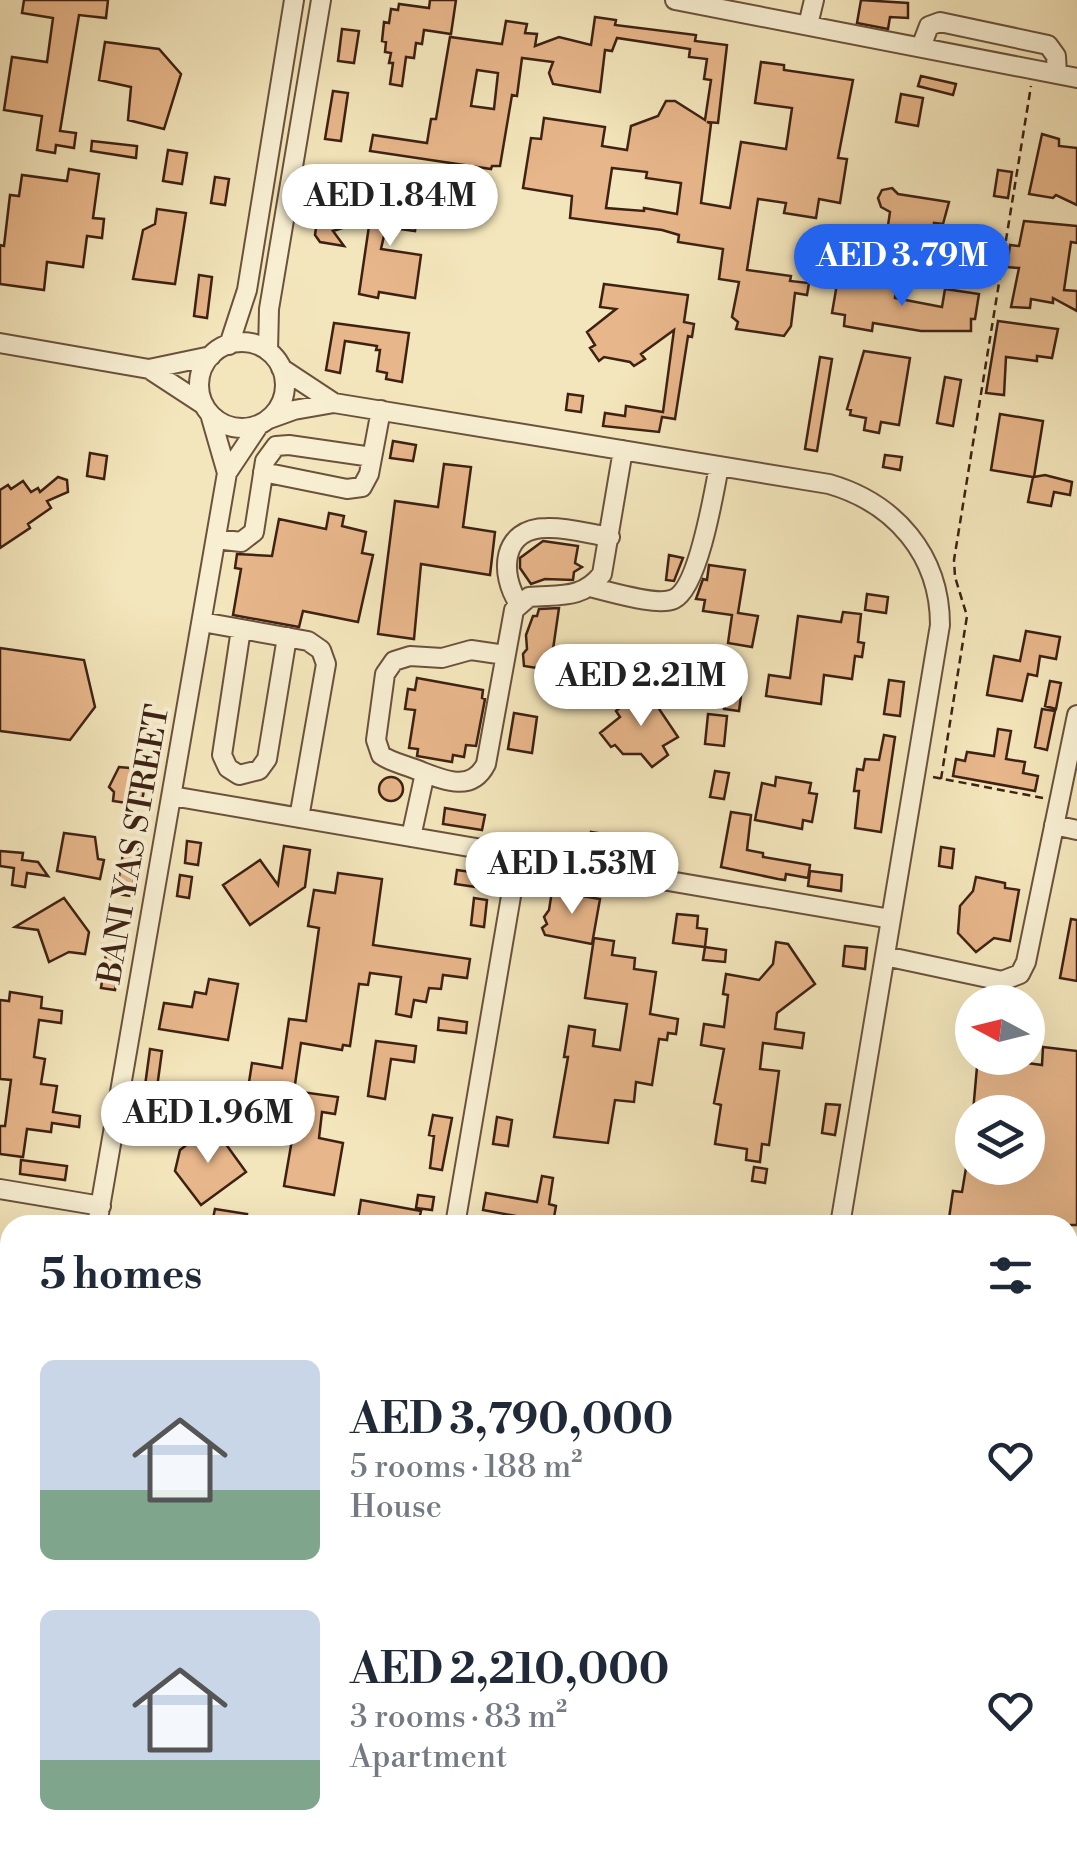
<!DOCTYPE html>
<meta charset="utf-8">
<style>
body{margin:0;font-family:"Libre Bodoni",serif;background:#f6f6f7;color:#1f2937;height:100vh;display:flex;flex-direction:column;font-size:38px;white-space:nowrap}
*{box-sizing:border-box;margin:0}
p{font-size:32px;color:#747a83}
.icon{flex:none;width:55px;height:55px;fill:none;stroke:currentColor;stroke-width:2;stroke-linecap:round;stroke-linejoin:round}
.map{position:relative;flex:1;overflow:hidden}
.sheet{position:absolute;left:0px;top:1215px;width:1078px;height:642px;display:flex;flex-direction:column;background:#fff;border-radius:30px 30px 0 0;box-shadow:0 10px 40px #0002}
.sheet>*{flex:none}
.needle{width:65px;rotate:277deg}
.controls{position:absolute;left:955px;top:985px;display:grid;gap:20px}
.controls a{display:grid;place-items:center;width:90px;height:90px;border-radius:50%;background:#fff;box-shadow:0 10px 40px #0002;font-size:50px}
.price{position:absolute;translate:-50% -85px;padding:0 22px;border-radius:35px;background:#fff;color:#222;font-size:32px;line-height:65px;filter:drop-shadow(0 2px 5px #0008)}
.price::after{content:'';position:absolute;left:50%;top:60px;width:30px;height:22px;margin-left:-15px;background:inherit;clip-path:polygon(0 0,100% 0,50% 100%)}
.price.active{background:#2563eb;color:#fff}
ul{padding:0;list-style:none}
li{display:flex;align-items:center;gap:30px;height:250px;padding:0 40px}
li span{display:grid;place-items:center;flex:none;width:280px;height:200px;border-radius:15px;color:#555}
li>.icon{margin-inline-start:auto}
span .icon{width:120px;height:120px;fill:#fffc;stroke-width:1}
li b{font-size:42px}
h2{display:flex;justify-content:space-between;align-items:center;height:120px;padding:0 40px;font-size:42px}
.map>svg:first-child{display:block}
.building{fill:#e7b68a;stroke:#3d2113;stroke-width:2.5;fill-rule:evenodd}
.lines{fill:none;stroke-linecap:round;stroke-linejoin:round}
.minor-casing{stroke:#6b523d;stroke-width:22}
.path{stroke:#3d2113;stroke-width:2.5;stroke-dasharray:8 5;stroke-linecap:butt}
.minor{stroke:#f8efd3;stroke-width:18}
.labels{text-anchor:middle;stroke-width:8;stroke-linejoin:round;paint-order:stroke}
.street-label{font-size:32px;fill:#3d2113;stroke:#f8efd3}
</style>
<div class="map">
<svg width="1077" height="1857" viewBox="0 0 1077 1857">
<rect width="100%" height="100%" fill="#f4e6bc"/>
<filter id="stains"><feTurbulence type="fractalNoise" baseFrequency=".002" numOctaves="4"/><feColorMatrix values="0 0 0 0 .2 0 0 0 0 .09 0 0 0 0 .02 0 0 0 .5 -.17"/></filter>
<radialGradient id="worn" r=".72"><stop offset=".6" stop-color="#630" stop-opacity="0"/><stop offset="1" stop-color="#630" stop-opacity=".3"/></radialGradient>
<path class="building" d="M24,0H108L106,18L79,15L60,131L76,133L74,148L56,145L55,153L37,150L42,116L4,110L12,57L47,62L53,18L22,13Z
M430,0H456L451,34L424,30L422,44L416,43L414,58L406,57L402,86L390,84L393,63H389L391,53L385,52L386,42L382,41L384,22L389,23L391,9L398,10L399,4L429,8Z
M861,0L908,3V18L890,17L888,29L857,23Z
M595,17L616,20L615,25L696,35L695,41L727,45L718,123L707,122L711,124L701,203L730,208L741,142L786,149L792,108L755,103L761,62L784,65V70L853,80L838,158L847,159L840,203L819,199L816,218L784,213L786,203L758,199L747,270L791,276L790,281L809,283L807,295L795,293L791,326L784,336L736,329L738,322L732,317L739,282L719,279L723,249L678,242L679,235L662,230L570,218L572,196L523,188L531,138L541,139L544,118L605,127L602,146L627,150L631,126L658,116L666,101H675L705,120L711,80L704,79L707,59L689,57L690,49L617,38L612,51L605,50L600,92L553,84L549,73L553,62L522,58L517,96L512,95L500,166H492L491,169L370,151L373,135L427,143L431,119H436L450,37L502,44L506,21L527,24L525,33L537,34L535,46L559,37L591,45ZM477,70L498,73L494,109L471,106ZM612,168L647,172L646,178L681,183L677,214L644,208V211L606,208Z
M342,29L359,31L354,63L338,61Z
M105,42L159,49L181,74L164,129L128,120L131,87L99,80Z
M921,76L956,84L953,95L918,86Z
M333,91L348,93L341,141L325,139Z
M901,94L923,98L918,126L896,122Z
M1042,134L1059,139V146L1077,148V205L1056,195L1053,198L1029,194Z
M92,141L137,146L136,158L91,151Z
M168,150L187,153L182,184L163,181Z
M69,169L99,174L93,218L104,219L102,238L87,236L83,267L47,262L44,290L0,284V245L4,246L10,195L19,196L22,175L67,181Z
M998,170L1012,172L1008,198L994,196Z
M215,177L229,179L225,205L211,203Z
M323,177L370,184L367,200L340,196L346,227L333,231L344,246L320,242L315,235Z
M892,188L898,194L949,202L943,224L934,223L933,231L914,228L909,263L952,267L950,280L891,275L895,248L885,246L890,212L881,207L878,198L882,190Z
M374,192L419,198L415,231L386,227L381,249L421,255L415,298L379,292L378,298L359,294Z
M157,209L186,213L175,284L133,279L143,230L155,224Z
M1024,221L1077,226V243L1071,242L1064,290L1077,291V311L1053,298V303L1031,299L1030,308L1011,307L1019,268L1007,267L1010,245L1019,246Z
M839,231L851,232L849,253L837,252Z
M199,275L212,277L207,318L194,316Z
M838,278L896,287L895,298L942,307L945,289L979,294L975,319H971V331H921L873,323L872,331L844,326L845,315L832,313Z
M604,284L688,295L684,322L694,324L692,337L688,336L675,419L662,417L659,432L603,426L605,413L625,416L626,406L663,412L674,330L641,354L645,359L634,366L630,362L604,357L599,361L590,348L595,345L587,332L616,309L600,307Z
M998,321L1058,329L1052,358L1037,356V361L1006,357L1004,395L986,393Z
M334,323L409,333L402,382L386,379L387,373L377,371L380,350H376L377,346L345,341L340,373L326,370Z
M864,351L910,358L899,425L881,422L879,433L864,430L866,418L850,415L851,410L847,409Z
M820,357L832,359L817,451L805,449Z
M945,377L961,380L953,426L937,423Z
M568,394L583,396L581,412L566,410Z
M1000,414L1043,421L1034,477L1045,475L1072,482L1070,495L1054,492L1051,506L1028,502L1033,477L991,470Z
M393,441L416,445L413,461L390,458Z
M90,453L107,456L104,479L87,476Z
M885,455L902,457L900,470L883,467Z
M444,464L471,467L463,527L495,532L490,575L421,564L414,639L378,634L395,501L438,507Z
M58,477L67,480L68,492L47,501L51,508L28,524L30,528L0,548V490L8,485L11,489L23,481L31,492L38,488L40,492Z
M329,513L344,516L342,526L366,532L362,553L373,555L358,622L303,611L299,627L233,615L241,569L235,568L237,554L272,556L279,519L326,529Z
M543,541L578,546L575,563L582,567L574,572L573,580L545,579L531,584L520,568V558Z
M669,555L683,558L674,581L666,580Z
M709,565L745,570L738,613L758,616L752,647L728,643L732,615L703,611L705,600L696,599L703,579L707,580Z
M867,594L888,597L886,613L865,610Z
M559,608L550,670L524,666L523,654L527,649L526,635L533,616H537L539,609Z
M843,612L861,614L858,642L864,643L862,657L855,656L852,679L824,675L821,704L766,696L769,675L790,678L798,616L841,622Z
M1026,631L1060,637L1056,659L1040,656L1037,676L1028,674L1022,701L987,695L994,656L1020,661Z
M0,648L84,660L95,707L70,740L0,731Z
M417,678L483,690L482,698L485,699L476,746L466,745L464,757L453,755L452,762L417,756L418,749L409,748L415,710L405,709L408,689L415,690Z
M889,680L904,682L900,716L884,714Z
M1050,681L1061,683L1056,709L1045,706Z
M727,687L742,688L739,711L724,709Z
M645,688L678,737L663,746L668,755L652,767L641,754H623L615,745L611,747L600,733L620,717L616,711Z
M1042,709L1055,711L1047,750L1035,747Z
M514,713L537,717L532,753L508,749Z
M708,714L727,716L724,746L705,744Z
M998,729L1011,731L1006,759L1025,762L1023,773L1038,776L1035,791L953,776L956,759L965,761L967,752L994,756Z
M884,735L895,737L881,832L855,828L859,791H854L857,769L863,770L865,759L879,760Z
M119,767L130,768L137,775L147,776L141,805L113,801L114,792L109,787Z
M715,771L729,773L724,799L710,797Z
M776,777L811,783L809,793L817,794L812,822L803,820L802,829L755,820L762,783L775,786Z
M379 789a12 12 0 1 1 24 0a12 12 0 1 1-24 0Z
M445,808L485,815L482,830L443,824Z
M731,812L751,815L747,850L763,853V857L810,865L808,878L786,874L785,880L778,879L721,867Z
M591,832L651,841L648,861L588,851Z
M64,833L95,837L98,859L104,860L100,879L57,871Z
M187,841L201,843L198,865L185,863Z
M284,846L310,850L305,887L250,925L223,885L260,860L278,885Z
M941,847L954,849L952,868L939,866Z
M124,848L138,849L132,896L116,894Z
M0,851L23,853L22,860L38,862L48,876L27,873L25,887L12,885L14,868L0,866Z
M457,870L478,873L476,887L455,884Z
M810,871L842,875L841,891L808,886Z
M338,873L382,879L373,945L470,959L467,978L443,975L441,989L429,988L426,1002L414,1000L411,1017L396,1014L401,977L370,973L368,985L359,984L350,1046L343,1045L342,1050L301,1043L294,1091L338,1097L335,1114L322,1112L319,1138L343,1143L334,1195L284,1186L294,1128L283,1126L286,1109L250,1103L251,1096L247,1095L252,1063L282,1068L289,1019L306,1021L319,928L308,926L314,890L335,893Z
M180,875L192,877L189,898L177,896Z
M976,877L1005,883V888L1019,890L1010,941L994,938L976,952L958,933L960,906L973,891Z
M552,891L600,899L592,944L545,935L542,928L547,924L544,917L549,910Z
M64,898L89,932L85,954L69,952L49,962L38,930L15,927Z
M474,898L487,900L484,927L471,925Z
M677,914L698,916L697,928L707,929L705,947L673,943Z
M1071,919L1077,920V981L1060,978Z
M594,938L614,941L612,955L635,958L634,969L656,972L650,1014L678,1019L676,1034L668,1033L667,1040L659,1039L652,1085L636,1082L634,1102L615,1100L608,1143L554,1137L568,1057H564L569,1026L595,1030L593,1046L620,1050L627,1004L585,998Z
M776,942L788,944L815,984L777,1013L775,1029L804,1033L802,1048L763,1043L760,1069L779,1071L769,1145L762,1144L760,1162L746,1160L747,1149L715,1144L721,1105L714,1103L724,1049L701,1045L704,1024L724,1027L728,995L723,994L726,974L759,980L773,964Z
M845,946L867,948L865,969L843,966Z
M705,947L726,950L725,962L703,960Z
M106,954L120,957L115,990L101,988Z
M209,979L238,984L228,1040L159,1029L164,1003L192,1007L195,992L206,994Z
M10,992L42,997L41,1008L62,1011L61,1023L39,1020L34,1057L45,1059L41,1084L57,1086L53,1112L80,1116L79,1127L52,1123L51,1132L27,1129L23,1157L0,1154V1126H5L11,1080L0,1079V1000L9,1001Z
M439,1018L467,1022L466,1033L438,1030Z
M376,1041L416,1046L414,1062L391,1059L385,1099L368,1096Z
M1043,1047L1077,1051V1225H948L953,1191L962,1192L966,1168H1028V1112H973L977,1067L994,1069L996,1059L1042,1065Z
M150,1049L162,1051L156,1095L144,1093Z
M189,1090L206,1093L203,1110L186,1107Z
M826,1104L840,1105L835,1135L822,1133Z
M433,1115L452,1118L442,1170L430,1168L434,1136L429,1135Z
M497,1117L512,1120L508,1146L493,1144Z
M212,1125L246,1172L201,1205L175,1171L180,1150Z
M21,1160L67,1166L65,1180L20,1174Z
M754,1167L767,1169L765,1183L752,1181Z
M542,1176L553,1178L549,1204L556,1206L553,1223L483,1210L486,1193L537,1202Z
M418,1195L434,1197L432,1210L416,1208Z
M361,1200L421,1211L418,1225H357Z
M215,1209L247,1214L245,1225L212,1223Z"/>
<g class="lines">
<defs>
<path id="minor" d="M675,0L1077,78
M808,25L814,0
M921,47L929,26L940,22L1048,45L1056,56L1057,74
M199 385a43 43 0 1 1 86 0a43 43 0 1 1-86 0Z
M0,343L149,369L211,356
M229,345L247,290L294,0
M268,351L269,309L321,0
M281,368L334,403
M149,369L204,405
M210,414L227,473
M269,419L294,410L334,403L829,484C895,503 940,555 940,625L840,1225
M263,472L347,489L362,487L369,474L381,410
M216,539L241,542L254,532L265,461L276,446L289,445L372,457
M589,587C609,591 657,607 674,599C698,588 714,493 719,466
M519,604C499,574 501,528 547,528C567,527 589,534 610,537
M202,622L308,641L321,650L326,664L299,818
M241,629L222,755L228,768L239,775L259,770L267,759L287,637
M505,655L471,650L442,658L410,656L394,661L385,674L376,740L381,755C391,762 402,764 412,768C438,777 470,796 486,764L514,610L529,597C558,594 582,600 602,574L623,450
M172,796L891,919
M1054,825L1077,830
M411,837L425,773
M885,956L1002,981L1020,974L1026,962L1077,715
M0,1189L101,1206
M97,1225L227,473L259,425
M455,1225L518,855
M1068,1354L1077,1355
M1068,1379L1077,1380
M0,1789L10,1731
M1068,1790L1077,1734
M348,1857L349,1848
M738,1857L740,1848
M1056,1857L1058,1848"/>
</defs>
<use href="#minor" class="minor-casing"/>
<path class="path" d="M933,777L1043,798
M941,779L967,616L955,577L954,560L1031,86"/>
<use href="#minor" class="minor"/>
</g>
<g class="labels">
<g class="street-label">
<text transform="translate(133 844) rotate(-80)" y="11">BANI YAS STREET</text>
</g>
</g>
<rect width="100%" height="100%" filter="url(#stains)"/>
<rect width="100%" height="100%" fill="url(#worn)"/>
</svg>
<div class="controls">
<a><svg class="needle" viewBox="-14 -14 28 28"><path d="M0-13l5 13h-10z" fill="#e53935"/><path d="M0 13l5-13h-10z" fill="#747a83"/></svg></a>
<a><svg class="icon" aria-label="layers" viewBox="0 0 24 24"><path d="M12 4l9 5-9 5-9-5zM3 14l9 5 9-5"/></svg></a>
</div>
<b class="price" style="left:390px;top:249px">AED 1.84M</b>
<b class="price active" style="left:902px;top:309px">AED 3.79M</b>
<b class="price" style="left:641px;top:729px">AED 2.21M</b>
<b class="price" style="left:572px;top:917px">AED 1.53M</b>
<b class="price" style="left:208px;top:1166px">AED 1.96M</b>
<section class="sheet">
<h2>5 homes<svg class="icon" aria-label="filters" viewBox="0 0 24 24"><path d="M4 7h16M4 17h16"/><circle cx="9" cy="7" r="2"/><circle cx="15" cy="17" r="2"/></svg></h2>
<ul>
<li><span style="background:linear-gradient(#c9d6e8 65%,#7fa58c 0)"><svg class="icon" aria-label="home" viewBox="0 0 24 24"><path d="M3 11l9-7 9 7M6 9v11h12V9"/></svg></span><div><b>AED 3,790,000</b><p>5 rooms · 188 m²</p><p>House</p></div><svg class="icon" aria-label="heart" viewBox="0 0 24 24"><path d="M12 20l-8-8c-3-5 5-10 8-4 3-6 11-1 8 4z"/></svg></li>
<li><span style="background:linear-gradient(#c9d6e8 75%,#7fa58c 0)"><svg class="icon" aria-label="home" viewBox="0 0 24 24"><path d="M3 11l9-7 9 7M6 9v11h12V9"/></svg></span><div><b>AED 2,210,000</b><p>3 rooms · 83 m²</p><p>Apartment</p></div><svg class="icon" aria-label="heart" viewBox="0 0 24 24"><path d="M12 20l-8-8c-3-5 5-10 8-4 3-6 11-1 8 4z"/></svg></li>
</ul>
</section>
</div>
